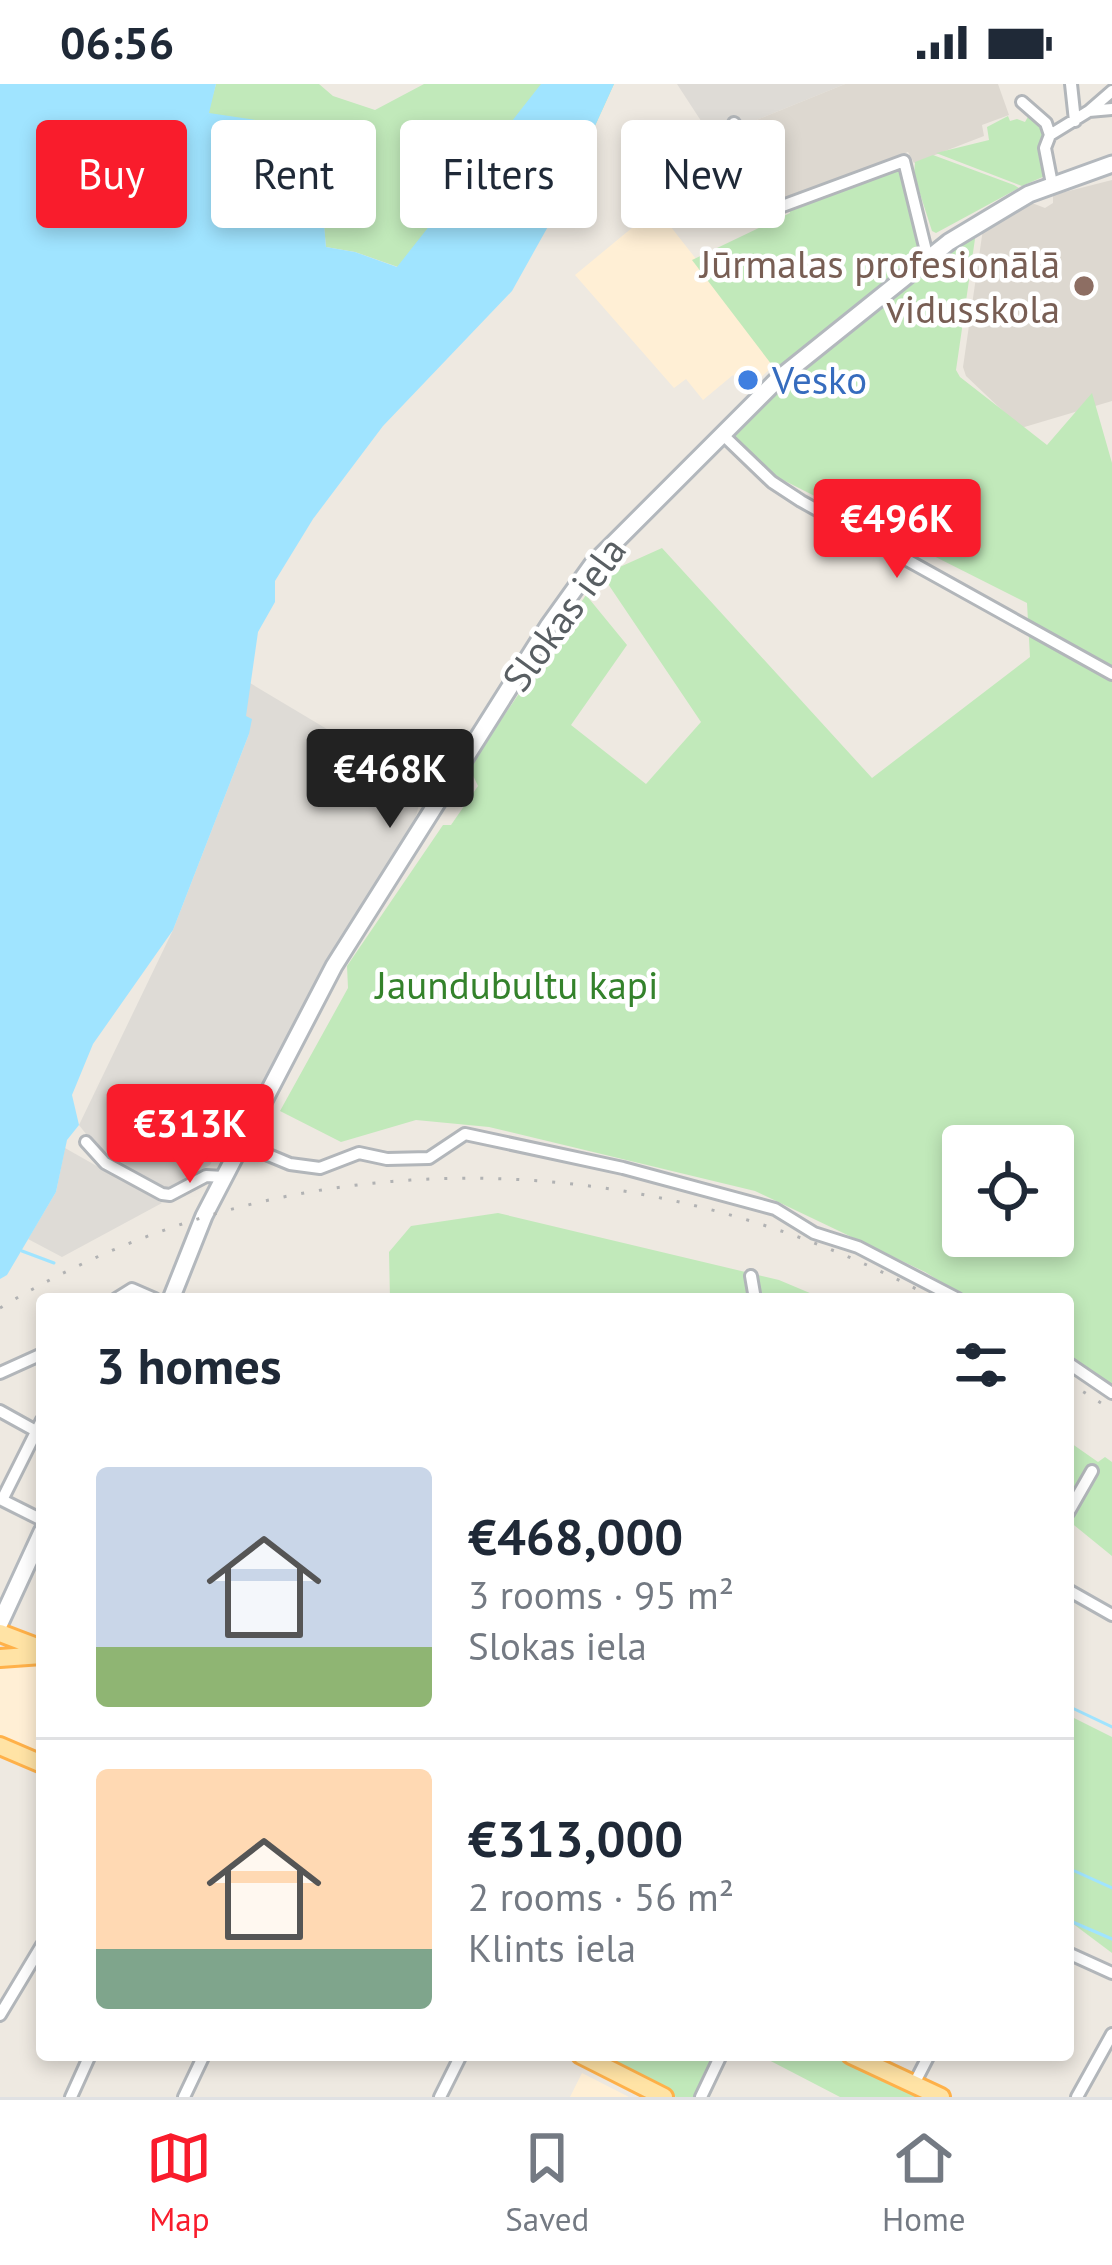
<!DOCTYPE html>
<meta charset="utf-8">
<style>
body{margin:0;font-family:"PT Sans",sans-serif;background:#f6f6f7;color:#1f2937;height:100vh;display:flex;flex-direction:column;font-size:45px;white-space:nowrap}
*{box-sizing:border-box;margin:0}
p{font-size:39px;color:#747a83}
.icon{flex:none;width:66px;height:66px;fill:none;stroke:currentColor;stroke-width:2;stroke-linecap:round;stroke-linejoin:round}
.map{position:relative;flex:1;overflow:hidden}
.side{position:absolute;left:36px;top:1209px;width:1038px;height:768px;display:flex;flex-direction:column;background:#fff;border-radius:12px;box-shadow:0 6px 18px #0003}
.side>*{flex:none}
.guide{position:absolute;left:36px;top:36px;width:1041px;height:108px;display:flex;gap:24px}
.controls{position:absolute;left:942px;top:1041px;display:grid;gap:24px}
.controls a{display:grid;place-items:center;width:132px;height:132px;border-radius:12px;background:#fff;box-shadow:0 6px 18px #0003;font-size:60px}
.price{position:absolute;translate:-50% -102px;padding:0 27px;border-radius:12px;background:#f91c2c;color:#fff;font-size:39px;line-height:78px;filter:drop-shadow(0 3px 6px #0008)}
.price::after{content:'';position:absolute;left:50%;top:72px;width:36px;height:27px;margin-left:-18px;background:inherit;clip-path:polygon(0 0,100% 0,50% 100%)}
.price.current{background:#222;color:#fff}
ul{padding:0;list-style:none}
li{display:flex;align-items:center;gap:36px;height:300px;padding:0 60px}
li+li{border-top:3px solid #e0e1e3}
li span{display:grid;place-items:center;flex:none;width:336px;height:240px;border-radius:12px;color:#555}
li>.icon{margin-inline-start:auto}
span .icon{width:144px;height:144px;fill:#fffc;stroke-width:1}
li b{font-size:51px}
h2{display:flex;justify-content:space-between;align-items:center;height:144px;padding:0 60px;font-size:51px}
.chip{padding:0 42px;border-radius:12px;background:#fff;box-shadow:0 6px 18px #0003;font-size:42px;line-height:108px}
.chip.current{background:#f91c2c;color:#fff}
.status{display:flex;justify-content:space-between;align-items:center;height:84px;padding:0 60px;background:#fff;direction:ltr}
.status svg{height:33px;fill:currentColor}
.tab-bar{display:flex;justify-content:space-around;align-items:center;height:168px;border-top:3px solid #e0e1e3;background:#fff;font-size:33px;color:#747a83}
.tab-bar a{display:grid;justify-items:center;gap:6px}
.tab-bar .current{color:#f91c2c}
.map>svg:first-child{display:block}
.commercial{fill:#ffefd5}
.industrial{fill:#dedbd6}
.education{fill:#ddd8d0}
.green{fill:#c1e9ba;fill-rule:evenodd}
.water{fill:#a0e4ff}
.lines{fill:none;stroke-linecap:round;stroke-linejoin:round}
.stream{stroke:#a0e4ff;stroke-width:3}
.street-casing{stroke:#b2b6ba;stroke-width:16}
.secondary-casing{stroke:#b3b8bd;stroke-width:21}
.primary-casing{stroke:#ffb149;stroke-width:22}
.street{stroke:#fff;stroke-width:10}
.secondary{stroke:#fff;stroke-width:15}
.primary{stroke:#ffe3a5;stroke-width:16}
.rail{stroke:#b1b2b3;stroke-width:3;stroke-dasharray:3 15;stroke-linecap:butt}
.education-dot{fill:#8d6e63;stroke:#fff;stroke-width:4.5}
.shop-dot{fill:#3f7fe0;stroke:#fff;stroke-width:4.5}
.labels{text-anchor:middle;stroke-width:9;stroke-linejoin:round;paint-order:stroke}
.education-label{font-size:39px;fill:#785e54;stroke:#fff;text-anchor:end}
.shop-label{font-size:39px;fill:#366cbe;stroke:#fff;text-anchor:start}
.street-label{font-size:39px;fill:#595f63;stroke:#fff}
.park-label{font-size:39px;fill:#34822b;stroke:#fff}
</style>
<div class="status"><b>06:56</b><svg viewBox="0 0 49 12"><path d="M0 12V9h3v3zM5 12V6h3v6zM10 12V3h3v9zM15 12V0h3v12zM26 1h20v11H26zM47 4h2v5h-2z"/></svg></div>
<div class="map">
<svg width="1112" height="2013" viewBox="0 0 1112 2013">
<rect width="100%" height="100%" fill="#eee9e1"/>
<path class="commercial" d="M656,124L777,278L748,306L733,291L703,316L686,295L674,304L575,191Z
M42,1576V1673L0,1656V1578Z
M582,1989L629,2013H570Z"/>
<path class="industrial" d="M677,0H845L744,41L705,43Z
M250,599L424,703L405,771L242,1060L215,1071L210,1081L166,1105L100,1068L79,1041L173,846L249,650L245,633Z
M65,1064L162,1119L62,1173L28,1155L56,1108Z"/>
<path class="education" d="M845,0H998L1009,31L982,41L984,52L914,79L908,68L786,117L782,106L776,108L772,97H767L744,41Z
M1112,96V317L1021,344L966,292L963,283L983,145L1032,119L1045,124L1053,119V111Z"/>
<path class="green" d="M216,0H319L333,12L375,26L424,0H614L555,130L398,183L355,168L326,163L322,122L208,28Z
M1029,31L1042,42L1045,92L1022,102L936,69L989,56L987,43L1008,32L1010,37L1017,35L1025,38Z
M933,71L1014,101L1019,104L936,149L932,147L914,91L915,78Z
M901,85L923,169L775,285L692,176L790,129L789,124Z
M976,148L956,286L960,293L1047,361L1092,309L1112,379V1302L1068,1276V1215H969L925,1188L755,1107L489,1043L416,1036L341,1058L280,1027L348,904L347,882L443,741H451L478,702L469,683L586,511L627,561L571,641L646,700L701,638L602,491L662,464L872,694L1030,573L1027,519L777,393L729,350L837,246ZM963,1062H1053V1152H963Z
M498,1129L779,1196L824,1215H390L389,1168L411,1142Z
M1068,1357L1098,1378L1105,1373L1112,1378V1472L1069,1437Z
M1068,1631L1112,1653V1869L1068,1836Z
M592,1971H716L696,2013H676Z
M759,1971H836L926,2013H840Z"/>
<path class="water" d="M0,0H216L209,29L302,43L318,68L326,163L355,168L397,183L541,0H614L555,130L512,207L383,342L313,435L275,497V518L258,548L246,632L252,635L249,650L173,846L93,960L72,1011L79,1041L67,1056L56,1108L7,1191L0,1195Z"/>
<g class="lines">
<path class="stream" d="M22,1167L54,1179
M1068,1622L1112,1643
M1068,1784L1112,1804
M1068,1836L1112,1855"/>
<defs>
<path id="street" d="M1071,0L1075,37
M1022,18L1046,39L1050,51
M1089,27L1112,7
M734,39L777,124L904,77L928,175
M1052,100L1045,64L1050,51L1089,27L1112,25
M722,350L772,398L801,417L1112,590
M86,1058L105,1079L162,1110L170,1111L206,1092L224,1093
M242,1060L290,1080L320,1084L359,1069L387,1075L429,1074L465,1050L623,1084L775,1125L814,1149L858,1163L958,1215
M751,1192L755,1215
M116,1215L132,1205L155,1215
M1068,1279L1112,1309
M0,1289L42,1270
M0,1327L36,1347
M0,1415L42,1436
M2,1416L42,1336
M1068,1429L1092,1387
M1068,1506L1112,1531
M1068,1869L1112,1889
M0,1931L42,1861
M914,2000L929,1971
M71,2013L90,1971
M184,2013L204,1971
M440,2013L461,1971
M701,2013L721,1971
M1077,2013L1112,1950"/>
<path id="secondary" d="M171,1215L204,1132L334,882L549,541L592,481L777,296L949,158L1029,110L1112,80
M0,1539L42,1448"/>
<path id="primary" d="M0,1549L42,1565
M0,1574L42,1571
M0,1662L42,1680
M581,1971L664,2013
M851,1971L941,2013"/>
</defs>
<use href="#street" class="street-casing"/>
<use href="#secondary" class="secondary-casing"/>
<use href="#primary" class="primary-casing"/>
<use href="#street" class="street"/>
<use href="#secondary" class="secondary"/>
<use href="#primary" class="primary"/>
<path class="rail" d="M0,1224C287,1050 643,1055 935,1215
M1068,1298L1112,1326"/>
</g>
<circle class="education-dot" cx="1084" cy="202" r="12"/>
<circle class="shop-dot" cx="748" cy="296" r="12"/>
<g class="labels">
<g class="education-label">
<text x="1060" y="194">Jūrmalas profesionālā<tspan x="1060" dy="45">vidusskola</tspan></text>
</g>
<g class="shop-label">
<text x="772" y="310">Vesko</text>
</g>
<g class="street-label">
<text transform="translate(564 530) rotate(-54)" y="14">Slokas iela</text>
</g>
<g class="park-label">
<text x="517" y="915">Jaundubultu kapi</text>
</g>
</g>
</svg>
<div class="controls">
<a><svg class="icon" aria-label="locate" viewBox="0 0 24 24"><circle cx="12" cy="12" r="6"/><path d="M12 2v4M12 18v4M2 12h4M18 12h4"/></svg></a>
</div>
<b class="price" style="left:897px;top:497px">€496K</b>
<b class="price current" style="left:390px;top:747px">€468K</b>
<b class="price" style="left:190px;top:1102px">€313K</b>
<div class="guide">
<a class="chip current">Buy</a>
<a class="chip">Rent</a>
<a class="chip">Filters</a>
<a class="chip">New</a>
</div>
<section class="side">
<h2>3 homes<svg class="icon" aria-label="filters" viewBox="0 0 24 24"><path d="M4 7h16M4 17h16"/><circle cx="9" cy="7" r="2"/><circle cx="15" cy="17" r="2"/></svg></h2>
<ul>
<li><span style="background:linear-gradient(#c9d6e8 75%,#8fb573 0)"><svg class="icon" aria-label="home" viewBox="0 0 24 24"><path d="M3 11l9-7 9 7M6 9v11h12V9"/></svg></span><div><b>€468,000</b><p>3 rooms · 95 m²</p><p>Slokas iela</p></div></li>
<li><span style="background:linear-gradient(#ffd9b3 75%,#7fa58c 0)"><svg class="icon" aria-label="home" viewBox="0 0 24 24"><path d="M3 11l9-7 9 7M6 9v11h12V9"/></svg></span><div><b>€313,000</b><p>2 rooms · 56 m²</p><p>Klints iela</p></div></li>
</ul>
</section>
</div>
<nav class="tab-bar">
<a class="current"><svg class="icon" aria-label="map" viewBox="0 0 24 24"><path d="M3 6l6-2 6 2 6-2v14l-6 2-6-2-6 2zM9 4v14M15 6v14"/></svg>Map</a>
<a><svg class="icon" aria-label="saved" viewBox="0 0 24 24"><path d="M7 4h10v16l-5-4-5 4z"/></svg>Saved</a>
<a><svg class="icon" aria-label="home" viewBox="0 0 24 24"><path d="M3 11l9-7 9 7M6 9v11h12V9"/></svg>Home</a>
</nav>
